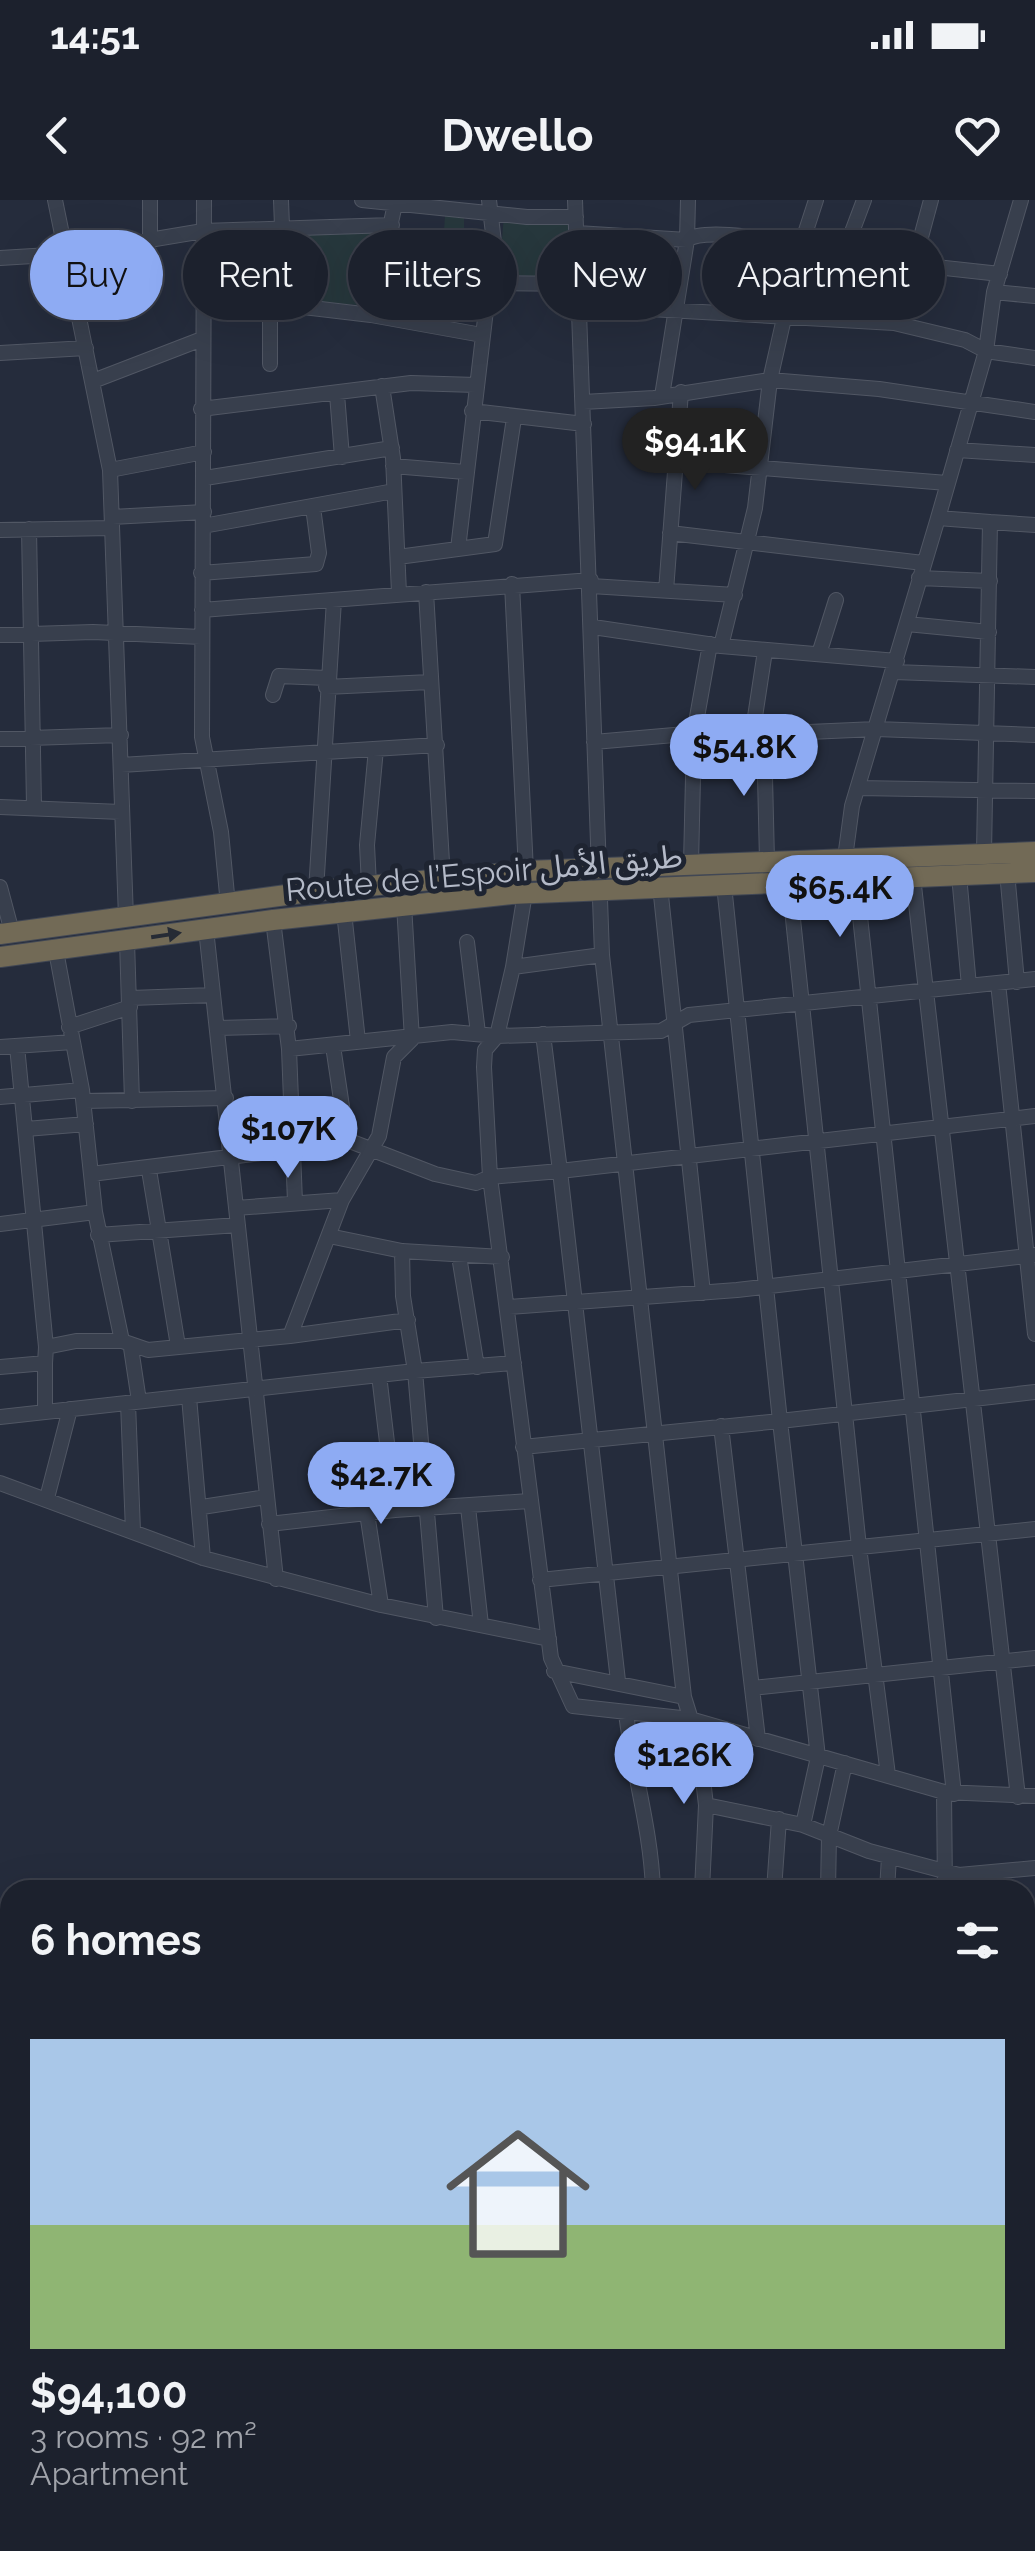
<!DOCTYPE html>
<meta charset="utf-8">
<style>
body{margin:0;font-family:Raleway,"Noto Sans Arabic",sans-serif;background:#252935;color:#f1f3f6;height:100vh;display:flex;flex-direction:column;font-size:38px;white-space:nowrap}
*{box-sizing:border-box;margin:0}
p{font-size:32px;color:#a0a3aa}
.icon{flex:none;width:55px;height:55px;fill:none;stroke:currentColor;stroke-width:2;stroke-linecap:round;stroke-linejoin:round}
.map{position:relative;flex:1;overflow:hidden}
.sheet{position:absolute;left:0px;top:1680px;width:1035px;height:672px;display:flex;flex-direction:column;background:#1c212d;border-radius:30px 30px 0 0;box-shadow:0 10px 40px #0002,0 0 0 2px #3a3e49}
.sheet>*{flex:none}
.banner{position:absolute;left:30px;top:30px;width:975px;height:90px;display:flex;gap:20px}
.price{position:absolute;translate:-50% -85px;padding:0 22px;border-radius:35px;background:#8eabf3;color:#111;font-size:32px;line-height:65px;filter:drop-shadow(0 2px 5px #0008)}
.price::after{content:'';position:absolute;left:50%;top:60px;width:30px;height:22px;margin-left:-15px;background:inherit;clip-path:polygon(0 0,100% 0,50% 100%)}
.price.selected{background:#222;color:#fff}
ul{padding:0;list-style:none}
li{display:grid;align-content:center;gap:20px;height:530px;padding:0 30px}
li+li{border-top:2px solid #3a3e49}
li span{display:grid;place-items:center;height:310px;border-radius:0px;color:#555}
li>.icon{margin-inline-start:auto}
span .icon{width:180px;height:180px;fill:#fffc;stroke-width:1}
li b{font-size:42px}
h2{display:flex;justify-content:space-between;align-items:center;height:120px;padding:0 30px;font-size:42px}
.chip{padding:0 35px;border-radius:45px;background:#1c212d;box-shadow:0 10px 40px #0002,0 0 0 2px #3a3e49;font-size:35px;line-height:90px}
.chip.selected{background:#8eabf3;color:#111}
.status{display:flex;justify-content:space-between;align-items:center;height:70px;padding:0 50px;background:#1c212d;direction:ltr}
.status svg{height:28px;fill:currentColor}
header{display:flex;justify-content:space-between;align-items:center;height:130px;padding:0 30px;background:#1c212d;font-size:45px;font-weight:700}
.map>svg:first-child{display:block}
.green{fill:#27383d}
.lines{fill:none;stroke-linecap:round;stroke-linejoin:round}
.minor-casing{stroke:#515764;stroke-width:16}
.highway-casing{stroke:#414754;stroke-width:22}
.minor{stroke:#383f4d;stroke-width:14}
.highway{stroke:#726a56;stroke-width:20}
.oneway{fill:#262b35}
.labels{text-anchor:middle;stroke-width:10;stroke-linejoin:round;paint-order:stroke}
.street-label{font-size:32px;fill:#b4bac8;stroke:#1e2431}
</style>
<div class="status"><b>14:51</b><svg viewBox="0 0 49 12"><path d="M0 12V9h3v3zM5 12V6h3v6zM10 12V3h3v9zM15 12V0h3v12zM26 1h20v11H26zM47 4h2v5h-2z"/></svg></div>
<header><svg class="icon" aria-label="back" viewBox="0 0 24 24"><path d="M15 5l-7 7 7 7"/></svg>Dwello<svg class="icon" aria-label="heart" viewBox="0 0 24 24"><path d="M12 20l-8-8c-3-5 5-10 8-4 3-6 11-1 8 4z"/></svg></header>
<div class="map">
<svg width="1035" height="2351" viewBox="0 0 1035 2351">
<rect width="100%" height="100%" fill="#252c3c"/>
<path class="green" d="M504,15L570,18L573,77L499,75Z
M445,16L464,18V44L486,47V61L442,59Z
M387,30L372,106L290,100V34Z"/>
<g class="lines">
<defs>
<path id="minor" d="M55,0L110,270L126,718
M150,0V39
M204,0L202,537L221,632L228,705
M281,0L285,104
M362,0L527,17H576
M575,0L602,755L684,1497L699,1545L706,1605L702,1690
M577,33L687,40C704,27 776,41 801,44
M799,52L1000,74
M0,58L66,54L203,31L392,25
M914,63L931,0
M490,83L579,84
M994,92L1035,96
M202,95L371,115L482,135
M270,103V164
M579,105L894,123L965,140L986,151L1035,158
M371,115L395,4
M820,117L864,0
M0,153L86,148
M93,181L202,139
M382,186L393,258L399,393
M337,194L342,257
M662,196L687,40L688,0
M583,202L654,198L770,180L879,189L1035,212
M201,209L411,183L476,185
M472,211L584,224
M957,250L1035,255
M676,261L947,283
M393,266L465,272
M110,270L204,252
M205,278L392,248
M112,317L204,312
M938,318L986,151L994,92L1021,0
M990,322L1035,325
M203,326L394,291
M29,329L34,606
M0,330L112,328
M670,333L923,363
M458,349L494,42L489,0
M398,357L495,344L514,218
M201,373L316,364L319,353L313,307
M919,378L990,381
M512,384L526,671
M591,386L735,395
M666,391L681,192
M426,392L443,679
M202,410L591,380
M907,424L989,432
M593,427L721,446L897,461
M0,435L93,432L201,437
M721,446L755,308L770,180L799,52L816,0
M819,454L836,400
M894,472L1035,477
M326,487L430,482
M273,495L279,476L327,478
M753,530L765,451
M764,534L767,661
M0,539L121,535
M594,542L743,529L764,534L876,529L1035,535
M121,565L437,545
M858,588L1035,591
M0,607L121,612
M845,658L852,606L938,318L990,322L984,653
M691,664L694,534L710,444
M1007,672L1017,782
M959,675L969,786
M913,677L1018,1597
M856,679L954,1594
M789,681L859,1347L888,1575
M369,685L367,645L376,549
M724,685L780,1221L1035,1192
M660,686L703,1093
M0,687L12,732
M316,691L334,400
M525,693L513,767L497,836L485,850L484,867L490,977L551,1458L573,1506L690,1519L944,1592L1035,1596
M344,712L358,841
M273,720L289,849L452,832L497,836L661,831L689,815L1035,779
M206,729L276,1379
M127,741L132,901
M467,742L478,833
M513,767L602,755
M998,783L1035,1134
M131,798L213,795
M69,827L130,807
M218,828L289,826
M17,846L46,1147
M333,846L347,940L435,974L476,983L490,977L560,971L543,834
M0,847L73,842L56,751
M289,849L295,1002
M0,897L82,890L73,842
M84,901L226,898
M26,929L86,924
M149,970L178,1146
M91,974L294,949
M236,1008L342,1000
M95,1012L122,1141
M0,1024L95,1012L82,890
M98,1035L238,1025
M329,1036L402,1051L502,1057
M459,1056L477,1167
M509,1107L737,1090L1035,1055
M290,1136L408,1120
M131,1148L139,1201
M45,1163V1212
M0,1167L45,1163L46,1147L76,1141H122L148,1150L290,1136L342,1000L379,936L394,857L412,839L404,705
M379,1175L395,1310L529,1301
M189,1197L203,1358
M128,1203L133,1331
M0,1217L415,1171L403,1096L402,1051
M721,1226L758,1539
M523,1247L780,1221L818,1557L803,1625
M0,1283L203,1358L381,1405L549,1439
M47,1298L70,1209
M202,1307L266,1297
M468,1307L481,1425
M269,1324L367,1313
M540,1380L1035,1329
M381,1405L367,1313L395,1310
M436,1418L415,1171L514,1163
M554,1471L684,1497
M618,1481L560,971L1035,916
M752,1488L1035,1458
M626,1513C633,1573 651,1629 653,1690
M944,1592L945,1690
M706,1605L803,1625L869,1651L959,1675L1035,1668
M774,1690L779,1619
M828,1690L829,1636L845,1563
M887,1690L889,1657
M1025,1714L1035,1715
M1025,1773H1035
M1025,1835H1035
M1025,2001L1035,2002
M1025,2063H1035
M1025,2203H1035
M1025,2271H1035
M871,2342V2351
M1005,2351V2342"/>
<path id="highway" d="M0,734L316,691L526,671L1035,652
M0,757L273,720L511,694L1035,672"/>
</defs>
<use href="#minor" class="minor-casing"/>
<use href="#highway" class="highway-casing"/>
<use href="#minor" class="minor"/>
<use href="#highway" class="highway"/>
</g>
<defs><path id="oneway-solid" d="M-6-.8H1V-3.2L6.5 0L1 3.2V.8H-6Z" transform="scale(2.5)"/></defs>
<use class="oneway" href="#oneway-solid" transform="translate(166 735) rotate(-9)"/>
<g class="labels">
<g class="street-label">
<text transform="translate(484 673) rotate(-5)" y="11">Route de l’Espoir طريق الأمل</text>
</g>
</g>
</svg>
<b class="price selected" style="left:695px;top:293px">$94.1K</b>
<b class="price" style="left:744px;top:599px">$54.8K</b>
<b class="price" style="left:840px;top:740px">$65.4K</b>
<b class="price" style="left:288px;top:981px">$107K</b>
<b class="price" style="left:381px;top:1327px">$42.7K</b>
<b class="price" style="left:684px;top:1607px">$126K</b>
<div class="banner">
<a class="chip selected">Buy</a>
<a class="chip">Rent</a>
<a class="chip">Filters</a>
<a class="chip">New</a>
<a class="chip">Apartment</a>
</div>
<section class="sheet">
<h2>6 homes<svg class="icon" aria-label="filters" viewBox="0 0 24 24"><path d="M4 7h16M4 17h16"/><circle cx="9" cy="7" r="2"/><circle cx="15" cy="17" r="2"/></svg></h2>
<ul>
<li><span style="background:linear-gradient(#a9c7e8 60%,#8fb573 0)"><svg class="icon" aria-label="home" viewBox="0 0 24 24"><path d="M3 11l9-7 9 7M6 9v11h12V9"/></svg></span><div><b>$94,100</b><p>3 rooms · 92 m²</p><p>Apartment</p></div></li>
</ul>
</section>
</div>
